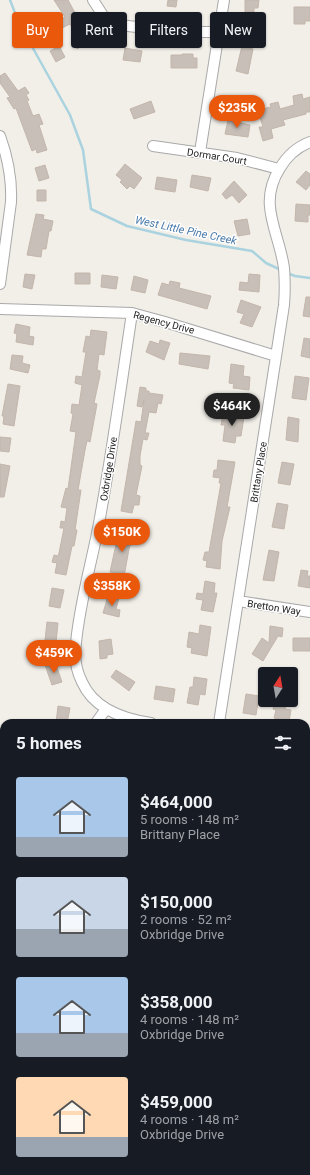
<!DOCTYPE html>
<meta charset="utf-8">
<style>
body{margin:0;font-family:Roboto,sans-serif;background:#242831;color:#f1f3f6;height:100vh;display:flex;flex-direction:column;font-size:15px;white-space:nowrap}
*{box-sizing:border-box;margin:0}
p{font-size:13px;color:#9ea1a6}
.icon{flex:none;width:22px;height:22px;fill:none;stroke:currentColor;stroke-width:2;stroke-linecap:round;stroke-linejoin:round}
.map{position:relative;flex:1;overflow:hidden}
.sheet{position:absolute;left:0px;top:719px;width:310px;height:456px;display:flex;flex-direction:column;background:#171b24;border-radius:12px 12px 0 0;box-shadow:0 1px 3px #0004}
.sheet>*{flex:none}
.guide{position:absolute;left:12px;top:12px;width:286px;height:36px;display:flex;gap:8px}
.needle{width:26px;rotate:11deg}
.tools{position:absolute;left:258px;top:667px;display:grid;gap:8px}
.tools a{display:grid;place-items:center;width:40px;height:40px;border-radius:4px;background:#171b24;box-shadow:0 1px 3px #0004;font-size:20px}
.price{position:absolute;translate:-50% -34px;padding:0 9px;border-radius:14px;background:#ea580c;color:#fff;font-size:13px;line-height:26px;filter:drop-shadow(0 1px 2px #0008)}
.price::after{content:'';position:absolute;left:50%;top:24px;width:12px;height:9px;margin-left:-6px;background:inherit;clip-path:polygon(0 0,100% 0,50% 100%)}
.price.active{background:#222;color:#fff}
ul{padding:0;list-style:none}
li{display:flex;align-items:center;gap:12px;height:100px;padding:0 16px}
li span{display:grid;place-items:center;flex:none;width:112px;height:80px;border-radius:4px;color:#555}
li>.icon{margin-inline-start:auto}
span .icon{width:48px;height:48px;fill:#fffc;stroke-width:1}
li b{font-size:17px}
h2{display:flex;justify-content:space-between;align-items:center;height:48px;padding:0 16px;font-size:17px}
.chip{padding:0 14px;border-radius:4px;background:#171b24;box-shadow:0 1px 3px #0004;font-size:14px;line-height:36px}
.chip.active{background:#ea580c;color:#fff}
.map>svg:first-child{display:block}
.residential{fill:#e0dfdf}
.forest{fill:#add19e}
.pitch{fill:#88e0be}
.lines{fill:none;stroke-linecap:round;stroke-linejoin:round}
.stream{stroke:#aad3df;stroke-width:2.5}
.building{fill:#c7bfb8;stroke:#c4b6ab}
.street-casing{stroke:#a9a9a9;stroke-width:12}
.secondary-casing{stroke:#707d05;stroke-width:16}
.street{stroke:#fff;stroke-width:10}
.secondary{stroke:#f7fabf;stroke-width:14}
.labels{text-anchor:middle;stroke-width:3;stroke-linejoin:round;paint-order:stroke}
.street-label{font-size:10px;fill:#222;stroke:#fff}
.water-label{font-size:11px;font-style:italic;fill:#4a7aab;stroke:#fff}
</style>
<div class="map">
<svg width="310" height="1175" viewBox="0 0 310 1175">
<rect width="100%" height="100%" fill="#f2efe9"/>
<path class="residential" d="M4,934V986L0,982V935Z
M306,956H310V1116L306,1117Z"/>
<path class="forest" d="M4,1123V1158L0,1159V1124Z"/>
<path class="pitch" d="M310,1154V1175H249L251,1171H306V1155Z"/>
<g class="lines">
<path class="stream" d="M10,0L19,23L70,115L83,150L91,209L127,226L186,240L252,251L266,263L281,270
M287,273L295,276L310,278"/>
</g>
<path class="building" d="M54,0H68L90,40L77,49L71,39L77,36L70,24L62,28L58,21L65,17Z
M168,0H177L176,7L167,6Z
M245,0H259L258,8H254V12H245Z
M294,7H310V21H305V24H294Z
M59,46L65,57L56,62L50,51Z
M242,46L253,49L248,74L236,71Z
M125,48L142,51L140,62L123,60Z
M182,54H193V58H197V68H171V55H182Z
M5,73L18,91L25,87L29,93L26,95L29,100L27,101L33,116L39,114L43,124L39,125L47,150L37,153L36,149L32,151L16,108L14,109L7,98L10,97L0,83V76Z
M302,94L303,99L310,97V112H306V114L283,120L285,125L271,129L273,138L263,141L259,127H263L258,110L271,107L270,104L278,102L280,109L294,105L293,96Z
M151,101L155,112L134,119L130,109Z
M228,120L250,125L248,137L225,134Z
M125,164L142,178L134,189L130,186L127,189L120,182L122,180L116,175Z
M45,165L49,178L39,181L35,168Z
M306,171L310,174V185L306,190L296,182Z
M192,175L211,178L208,191L190,187Z
M157,177L177,180L175,192L155,189Z
M234,181L247,195L239,203L232,195L226,199L222,194Z
M37,190H46V201H37Z
M296,204L310,205V215H308V222L295,221Z
M36,214L44,215L43,219L53,221L51,231H49L46,249H42L41,257L27,255Z
M247,219L250,234L238,236L234,221Z
M75,273H90V284H75Z
M25,274L35,275L32,289L23,287Z
M249,274L260,275L259,292L239,290L240,282L248,283Z
M102,275L118,277L116,289L101,287Z
M134,276L148,280L145,293L131,290Z
M170,281L180,283L179,288L211,296L207,309L158,295L162,283L169,285Z
M306,297H310V317L303,316Z
M241,300L261,307L252,327L240,323L244,314L237,312Z
M16,324L30,327L29,336L34,337L33,345L16,342L17,334L14,333Z
M91,330L107,332L104,355L99,354L97,370L100,371V375L94,403L97,404L90,442L87,441L85,450L78,490H81L75,530H77L74,546H72L66,575L55,573L57,563L52,562L54,555L58,556L59,553L64,528H60L61,521L65,522L67,508L61,507L66,488L68,489L76,432L70,431L73,414L71,413L72,404L79,405L82,385L75,383L76,376L82,377L86,352H83L86,336L90,337Z
M304,338L310,339V358L301,356Z
M160,340L170,343L164,360L146,352L150,341L159,344Z
M180,353L210,356L208,369L179,364Z
M12,355L23,356L22,363L30,365L28,373L10,369Z
M231,364L244,366L243,376L250,377L249,390L233,388L234,384L229,383Z
M295,376L309,378L306,400L292,398Z
M8,384L20,386L14,426L3,424L4,416H2Z
M140,387L146,388V391H149V393L163,395L161,404L158,403L156,413L149,412L145,433H149L147,440L143,439L140,456V465L142,466L136,495L140,496L139,505H134L132,513L121,511L136,421L141,422L144,400L142,407L137,406Z
M223,414L244,417L241,436H236L235,443L223,441L225,425H221Z
M288,417L299,419L298,442L286,440Z
M0,437L11,438L9,452L0,451Z
M218,460L235,462L227,507H230L222,541L220,569L206,567L207,561L203,560L205,552H209L221,483H219L220,478L213,477L214,470H217Z
M282,462L294,464L290,485L278,483Z
M0,464L10,466L4,497H0Z
M277,503L288,505L284,529L272,527Z
M120,526L135,529L132,545H130L129,549L123,582L111,580L112,572H110Z
M269,550L279,552L274,581L263,580Z
M301,570L308,571L307,576H310V588L298,586Z
M205,581L215,583L214,593H217L213,612L201,610L203,600L196,599L197,593L203,594Z
M52,588L64,590L60,608L49,606Z
M108,596L119,598L116,609L120,610L119,617L103,613Z
M47,622L58,623L56,642L45,640Z
M200,625L211,627L207,656L191,653L192,648L187,647L189,632L199,634Z
M270,626L283,628L282,637L278,636L263,661L252,654L262,638L269,643Z
M293,638H310V651H293Z
M111,639L113,654L107,655V658L100,659L99,641Z
M55,662L62,682L52,685L45,665Z
M116,670L135,682L129,691L111,677Z
M194,677L207,679L205,695L200,694L198,705L187,703L190,687H193Z
M156,686L175,689L173,702L154,699Z
M246,694L259,696L256,715L243,713Z
M275,702L286,704L285,709L291,710L289,721L274,718L276,710L273,709Z
M58,706L70,708L67,723H56Z"/>
<g class="lines">
<defs>
<path id="street" d="M93,0L104,17L119,25L181,32H219
M0,136C8,158 12,179 11,202L0,284
M153,146L237,158L279,169
M200,152L224,0
M0,309L132,313L165,322L276,356
M132,313C122,379 113,446 101,512C94,555 80,599 76,643C74,656 76,670 82,682C94,709 123,719 151,723
M238,601L310,612
M96,723L106,709
M219,723L284,305C285,293 285,281 284,268C279,231 257,204 280,168C287,156 297,147 310,142
M306,747L310,748
M0,935L4,934
M306,956H310
M0,982L4,986
M221,1171L223,1175"/>
<path id="secondary" d="M306,1117L310,1116
M113,1175L124,1171"/>
</defs>
<use href="#street" class="street-casing"/>
<use href="#secondary" class="secondary-casing"/>
<use href="#street" class="street"/>
<use href="#secondary" class="secondary"/>
</g>
<g class="labels">
<g class="street-label">
<text transform="translate(217 156) rotate(9)" y="4">Dormar Court</text>
<text transform="translate(164 322) rotate(15)" y="4">Regency Drive</text>
<text transform="translate(108 469) rotate(-81)" y="4">Oxbridge Drive</text>
<text transform="translate(258 472) rotate(-81)" y="4">Brittany Place</text>
<text transform="translate(274 607) rotate(9)" y="4">Bretton Way</text>
</g>
<g class="water-label">
<text transform="translate(186 230) rotate(12)" y="4">West Little Pine Creek</text>
</g>
</g>
</svg>
<div class="tools">
<a><svg class="needle" viewBox="-14 -14 28 28"><path d="M0-13l5 13h-10z" fill="#e53935"/><path d="M0 13l5-13h-10z" fill="#9ea1a6"/></svg></a>
</div>
<b class="price" style="left:237px;top:129px">$235K</b>
<b class="price active" style="left:232px;top:427px">$464K</b>
<b class="price" style="left:122px;top:553px">$150K</b>
<b class="price" style="left:112px;top:607px">$358K</b>
<b class="price" style="left:54px;top:674px">$459K</b>
<div class="guide">
<a class="chip active">Buy</a>
<a class="chip">Rent</a>
<a class="chip">Filters</a>
<a class="chip">New</a>
</div>
<section class="sheet">
<h2>5 homes<svg class="icon" aria-label="filters" viewBox="0 0 24 24"><path d="M4 7h16M4 17h16"/><circle cx="9" cy="7" r="2"/><circle cx="15" cy="17" r="2"/></svg></h2>
<ul>
<li><span style="background:linear-gradient(#a9c7e8 75%,#9aa5b1 0)"><svg class="icon" aria-label="home" viewBox="0 0 24 24"><path d="M3 11l9-7 9 7M6 9v11h12V9"/></svg></span><div><b>$464,000</b><p>5 rooms · 148 m²</p><p>Brittany Place</p></div></li>
<li><span style="background:linear-gradient(#c9d6e8 65%,#9aa5b1 0)"><svg class="icon" aria-label="home" viewBox="0 0 24 24"><path d="M3 11l9-7 9 7M6 9v11h12V9"/></svg></span><div><b>$150,000</b><p>2 rooms · 52 m²</p><p>Oxbridge Drive</p></div></li>
<li><span style="background:linear-gradient(#a9c7e8 70%,#9aa5b1 0)"><svg class="icon" aria-label="home" viewBox="0 0 24 24"><path d="M3 11l9-7 9 7M6 9v11h12V9"/></svg></span><div><b>$358,000</b><p>4 rooms · 148 m²</p><p>Oxbridge Drive</p></div></li>
<li><span style="background:linear-gradient(#ffd9b3 75%,#9aa5b1 0)"><svg class="icon" aria-label="home" viewBox="0 0 24 24"><path d="M3 11l9-7 9 7M6 9v11h12V9"/></svg></span><div><b>$459,000</b><p>4 rooms · 148 m²</p><p>Oxbridge Drive</p></div></li>
</ul>
</section>
</div>
